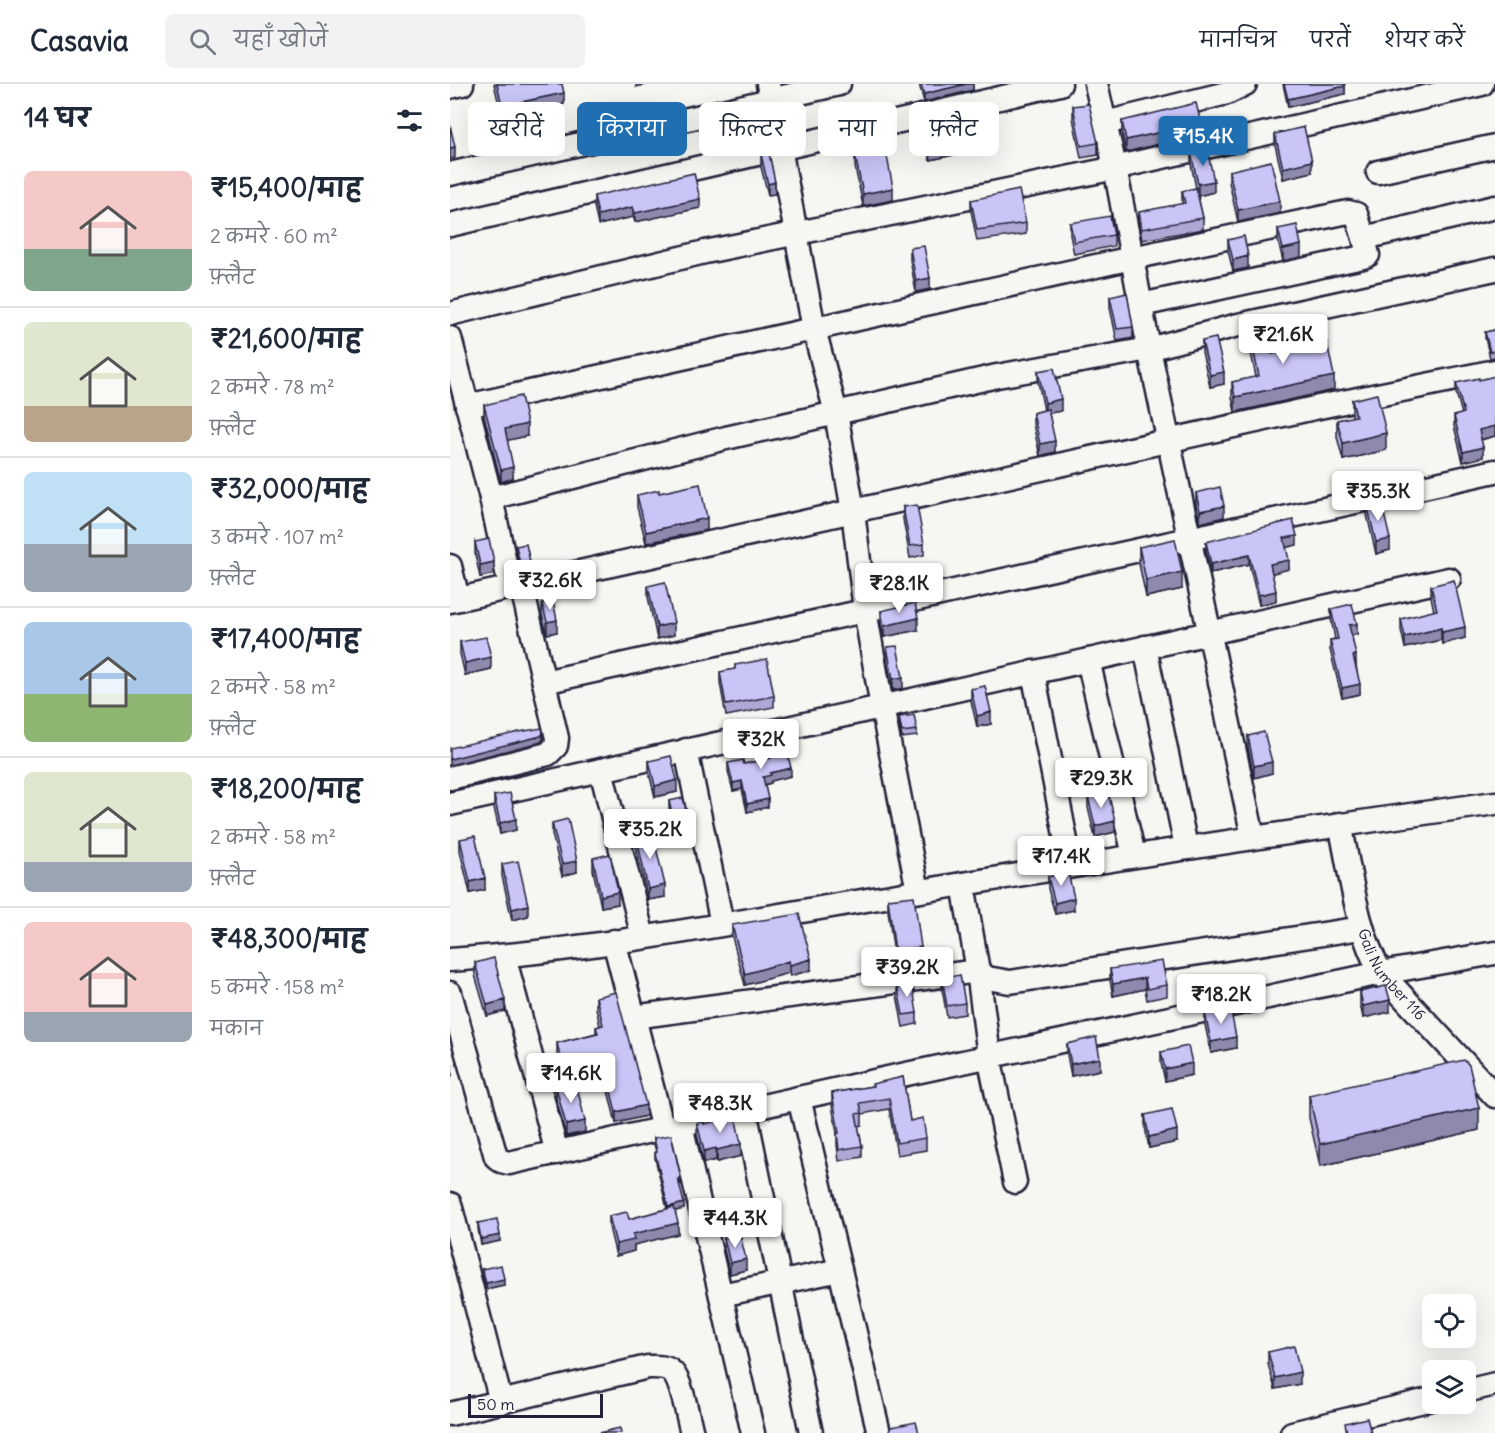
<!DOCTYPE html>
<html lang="hi">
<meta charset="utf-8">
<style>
body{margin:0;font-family:Delius,"Playpen Sans Deva",sans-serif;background:#f2f2f3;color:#1f2937;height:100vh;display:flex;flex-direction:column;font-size:22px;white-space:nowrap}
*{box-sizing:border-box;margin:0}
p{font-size:20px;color:#747a83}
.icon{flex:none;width:33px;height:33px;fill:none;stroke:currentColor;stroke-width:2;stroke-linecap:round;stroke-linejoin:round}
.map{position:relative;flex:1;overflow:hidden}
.panel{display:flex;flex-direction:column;background:#fff;width:450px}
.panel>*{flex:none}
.guide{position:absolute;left:18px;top:18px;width:570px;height:54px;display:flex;gap:12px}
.buttons{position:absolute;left:972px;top:1210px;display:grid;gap:12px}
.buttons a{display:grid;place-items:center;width:54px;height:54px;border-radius:9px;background:#fff;box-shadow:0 6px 24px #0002;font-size:30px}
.scale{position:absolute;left:18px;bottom:15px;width:135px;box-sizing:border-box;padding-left:6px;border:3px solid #22223b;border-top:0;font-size:16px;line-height:21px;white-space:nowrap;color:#22223b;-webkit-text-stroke:4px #f6f6f2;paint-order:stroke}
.price{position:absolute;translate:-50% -51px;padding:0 14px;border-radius:6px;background:#fff;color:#222;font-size:20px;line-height:39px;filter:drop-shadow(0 2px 3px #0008)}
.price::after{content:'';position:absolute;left:50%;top:36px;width:18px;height:14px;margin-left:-9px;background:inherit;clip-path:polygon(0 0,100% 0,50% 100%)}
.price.current{background:#1f6fb2;color:#fff}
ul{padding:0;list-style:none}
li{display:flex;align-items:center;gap:18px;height:150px;padding:0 24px}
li+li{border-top:2px solid #e0e1e3}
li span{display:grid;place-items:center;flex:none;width:168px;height:120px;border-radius:9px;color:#555}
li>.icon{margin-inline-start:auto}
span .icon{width:72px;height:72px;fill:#fffc;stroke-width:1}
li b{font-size:26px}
h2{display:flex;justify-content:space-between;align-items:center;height:72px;padding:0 24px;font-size:26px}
.tag{padding:0 21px;border-radius:9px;background:#fff;box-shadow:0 6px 24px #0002;font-size:21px;line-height:54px}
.tag.current{background:#1f6fb2;color:#fff}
header{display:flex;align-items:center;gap:36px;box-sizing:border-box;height:84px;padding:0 30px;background:#fff;border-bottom:2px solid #e0e1e3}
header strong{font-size:28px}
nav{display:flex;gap:33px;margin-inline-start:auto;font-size:21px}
.search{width:420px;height:54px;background:#f2f2f3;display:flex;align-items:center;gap:15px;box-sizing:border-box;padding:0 21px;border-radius:9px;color:#747a83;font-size:22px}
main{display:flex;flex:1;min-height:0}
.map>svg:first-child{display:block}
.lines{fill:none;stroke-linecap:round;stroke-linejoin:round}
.street-casing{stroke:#22223b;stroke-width:27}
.street{stroke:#f6f6f2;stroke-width:22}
.wall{fill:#ada9d4;stroke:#22223b;stroke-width:1.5}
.shaded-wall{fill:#8d8aad;stroke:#22223b;stroke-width:1.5}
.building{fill:#c9c5f7;stroke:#22223b;stroke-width:1.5}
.labels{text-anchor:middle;stroke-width:4.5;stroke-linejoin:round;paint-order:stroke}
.street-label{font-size:15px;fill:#22223b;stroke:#f6f6f2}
</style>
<header>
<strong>Casavia</strong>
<div class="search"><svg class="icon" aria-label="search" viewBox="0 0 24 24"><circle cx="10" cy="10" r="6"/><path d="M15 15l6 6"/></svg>यहाँ खोजें</div>
<nav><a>मानचित्र</a><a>परतें</a><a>शेयर करें</a></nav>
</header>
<main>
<section class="panel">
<h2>14 घर<svg class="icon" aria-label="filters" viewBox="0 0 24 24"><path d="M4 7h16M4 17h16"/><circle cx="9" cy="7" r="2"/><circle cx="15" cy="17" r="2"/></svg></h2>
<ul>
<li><span style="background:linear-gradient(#f6c9c9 65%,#7fa58c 0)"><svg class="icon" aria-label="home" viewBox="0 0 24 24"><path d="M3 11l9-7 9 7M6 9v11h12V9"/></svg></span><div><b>₹15,400/माह</b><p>2 कमरे · 60 m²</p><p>फ़्लैट</p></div></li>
<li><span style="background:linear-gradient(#dfe7d0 70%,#b9a48a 0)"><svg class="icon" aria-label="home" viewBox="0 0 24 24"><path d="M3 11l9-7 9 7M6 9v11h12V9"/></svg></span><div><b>₹21,600/माह</b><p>2 कमरे · 78 m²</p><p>फ़्लैट</p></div></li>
<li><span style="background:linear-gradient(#bfe0f5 60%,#9aa5b1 0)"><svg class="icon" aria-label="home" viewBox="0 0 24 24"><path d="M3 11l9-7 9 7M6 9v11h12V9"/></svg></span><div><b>₹32,000/माह</b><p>3 कमरे · 107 m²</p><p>फ़्लैट</p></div></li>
<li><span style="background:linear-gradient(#a9c7e8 60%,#8fb573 0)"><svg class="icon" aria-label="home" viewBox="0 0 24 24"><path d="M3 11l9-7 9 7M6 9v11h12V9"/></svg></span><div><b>₹17,400/माह</b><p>2 कमरे · 58 m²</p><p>फ़्लैट</p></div></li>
<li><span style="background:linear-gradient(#dfe7d0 75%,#9aa5b1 0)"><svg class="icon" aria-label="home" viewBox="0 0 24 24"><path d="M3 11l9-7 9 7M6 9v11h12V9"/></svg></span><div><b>₹18,200/माह</b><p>2 कमरे · 58 m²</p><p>फ़्लैट</p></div></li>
<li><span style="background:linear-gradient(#f6c9c9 75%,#9aa5b1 0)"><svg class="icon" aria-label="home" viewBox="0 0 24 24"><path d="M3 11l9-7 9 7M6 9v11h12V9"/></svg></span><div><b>₹48,300/माह</b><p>5 कमरे · 158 m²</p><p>मकान</p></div></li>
</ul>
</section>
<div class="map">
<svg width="1045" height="1349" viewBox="0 0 1045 1349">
<rect width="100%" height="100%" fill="#f6f6f2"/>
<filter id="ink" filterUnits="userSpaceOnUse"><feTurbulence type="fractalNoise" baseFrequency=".0167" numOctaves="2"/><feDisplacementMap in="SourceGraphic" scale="12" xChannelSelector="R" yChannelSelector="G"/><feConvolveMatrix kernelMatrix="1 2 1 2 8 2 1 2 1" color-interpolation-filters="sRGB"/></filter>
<g filter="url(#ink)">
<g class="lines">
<defs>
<g id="street">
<path d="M318,0L364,245L386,329L403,427L415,526L432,623L468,807"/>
<path d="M646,0L665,83L699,265L803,753"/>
<path d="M0,3L12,0"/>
<path d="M655,39L777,9L795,0"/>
<path d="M928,88L1045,62"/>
<path d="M0,90L389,0"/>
<path d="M0,141L610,0"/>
<path d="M691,221L913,173L918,171L914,154"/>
<path d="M0,230L255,168L651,87L1032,0"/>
<path d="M0,254L41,414L60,502"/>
<path d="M17,322L682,174L898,128L906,130L914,154L1045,123"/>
<path d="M41,414L276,354L386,329L547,292L699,265L784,242L1045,185"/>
<path d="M0,482L8,515"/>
<path d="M0,517L869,323L1045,287"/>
<path d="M695,563L736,763"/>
<path d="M638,576L684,771"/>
<path d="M583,588L621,782"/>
<path d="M94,598L1045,387"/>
<path d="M236,666L272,840"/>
<path d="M151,686L193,853"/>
<path d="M0,694L98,670L106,662L107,654L71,500"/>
<path d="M0,720L999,495"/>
<path id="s1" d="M890,740C901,790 906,845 931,889L1045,1012"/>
<path d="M513,800L528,887L539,972L565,1098"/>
<path d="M164,857L213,1045"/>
<path d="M54,872L107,1069"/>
<path d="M0,876C148,866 295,836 441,812C642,778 843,747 1045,719"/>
<path d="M0,909L46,1073L51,1077L59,1079L447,992L931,889L1045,869"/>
<path d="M183,933L528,887L537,894L560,898L912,844"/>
<path d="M349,1014L429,1349"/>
<path d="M295,1026L361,1349"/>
<path d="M231,1041L303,1349"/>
<path d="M0,1120L51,1318"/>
<path d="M271,1211L390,1186"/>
<path d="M1016,1307L1045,1300"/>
<path d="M0,1330L198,1283C206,1283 216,1282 222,1288C232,1297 238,1335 242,1349"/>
<path d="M842,1349L982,1315"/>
</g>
</defs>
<use href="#street" class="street-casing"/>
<use href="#street" class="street"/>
</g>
<path class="wall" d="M44,0H112L114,20L52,33Z
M469,0H523V6L474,18Z
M833,0H895V10L838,23Z
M623,22L648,59V71L631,74L623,34Z
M474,34L532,65L480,76L474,45Z
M672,37L751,50L676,68L672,49Z
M825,50L862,88L833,95L825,61Z
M741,69L764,108L748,112L753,134V145L692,156L689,139V128L732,120V107L746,104L741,80Z
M311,71L325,110L318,111L311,83Z
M405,71L443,116L413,122L405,83Z
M779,87L830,129L788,138L779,98Z
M144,112L250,124L185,138L183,133L148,141L144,122Z
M521,116L576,139V150L527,157L521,127Z
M620,139L664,151V162L624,170L620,151Z
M828,145L851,173L833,177L828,157Z
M778,156L798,184L783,187L778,167Z
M460,164L480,205L466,208L460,176Z
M660,213L683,243V254L667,257L660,224Z
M798,241L822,270L884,306L785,328L782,313V298L806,293L798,255Z
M1045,246V273L1040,274L1035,254V248Z
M752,257L774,300L760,303L752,268Z
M588,287L611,327L599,329L605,368L590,372L583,340V329L594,326L588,298Z
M1006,299L1045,352L1031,356L1033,373L1013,378L1004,342V332L1012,330L1006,309Z
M902,316L936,366L893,376L887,353V336L902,333Z
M34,321L77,352L57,356L63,394L51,398L34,332Z
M209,409L257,446L196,459L187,423V411Z
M746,409L774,433L750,439L746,420Z
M917,420L940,466L926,470L917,431Z
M453,423L474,460V471L460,474L453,435Z
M25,458L44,490L30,493L25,470Z
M756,458L847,461L836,463L839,485L822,489L826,517L809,521L799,480L761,489L756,467Z
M66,462L80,484L70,486L66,468Z
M689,463L732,505L696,513L689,480Z
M198,502L224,551L207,555L198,513Z
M981,502L1015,554L992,560L991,556L955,564L951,546V535L984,527L981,513Z
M92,519L107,548L97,550L92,531Z
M881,525L907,550L902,551L910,610L892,614L880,566V556L885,555L881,535Z
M431,527L468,546L434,553L431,539Z
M10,558L41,585L15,591L10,570Z
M437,563L453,604L443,606L437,575Z
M285,581L324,612V623L276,632L270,599V588L285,585Z
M521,605L541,640L527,643L521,617Z
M449,633L467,646V652L452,654L449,639Z
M798,652L822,689L804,694L798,663Z
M317,654L341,692L321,697V699L315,701L318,723L297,728L292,705L283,707L278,687V679L294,680L320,675L317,662Z
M199,677L227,708L205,713L199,689Z
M44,712L66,746L50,750L44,724Z
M638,712L665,748L645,753L638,724Z
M219,717L238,741L224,744L219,723Z
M102,739L127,788L112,792L102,750Z
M186,750L215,813L198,816L186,762Z
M10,755L35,806L20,809L10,767Z
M143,774L168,820L151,823L143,786Z
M52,780L78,832L62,836L52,792Z
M598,793L624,826L605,830L598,805Z
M438,815L471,863V875L445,878L438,827Z
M282,841L361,886L340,892L339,889L295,901L282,853Z
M25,879L55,927L37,932L25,891Z
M660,885L717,901V912L697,916L695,905L663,912L660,896Z
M492,894L515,919V930L497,933L492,905Z
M447,900L467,929V940L453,943L447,911Z
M910,908L940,928L913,934L910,920Z
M146,913L196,1032L166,1039L152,982L112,992L107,970V959L146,949V943L150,942L146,924Z
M755,929L786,964L761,969L755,941Z
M617,960L650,986L621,992L617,971Z
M711,968L742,991L715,997L711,979Z
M453,993L460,1037L476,1054V1066L447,1071L439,1025L412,1030V1041L408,1042L412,1062V1073L389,1077L387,1061V1049L382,1021V1009L422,1002Z
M106,1003L135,1048L116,1052L106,1014Z
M859,1011L1029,1046L870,1082L859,1034Z
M695,1031L727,1058L699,1064L695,1043Z
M247,1039L254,1040L291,1072L267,1078L266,1076L254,1079L247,1051Z
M204,1054L231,1100L229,1101L234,1125L225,1127L228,1150L184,1161V1167L166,1172L159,1143V1132L179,1135L217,1125L205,1074V1069L206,1068L204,1060Z
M28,1139L50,1157L31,1161L28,1145Z
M274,1154L296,1186L280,1190L274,1166Z
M32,1185L54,1201L36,1205L32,1190Z
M818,1268L850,1300L825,1305L818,1280Z"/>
<path class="shaded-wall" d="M186,0H199L186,3Z
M516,0H523V6L474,18V10Z
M895,2V10L838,23V15Z
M114,9V20L52,33V22Z
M751,39V50L676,68V56Z
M532,53V65L480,76V64Z
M5,63V74L0,75V64Z
M862,77V88L833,95V84Z
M764,97V108L748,112V100Z
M325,98V110L318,111V100Z
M443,104V116L413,122V110Z
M250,115V124L185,138V129Z
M830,117V129L788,138V126Z
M183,123V133L148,141V131Z
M851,161V173L833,177V165Z
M798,172V184L783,187V176Z
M480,194V205L466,208V197Z
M774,288V300L760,303V291Z
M884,292V306L785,328V313Z
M611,315V327L595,330V319Z
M77,340V352L55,357V345Z
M1045,342V352L1029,356V346Z
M936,349V366L893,376V359Z
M605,357V368L590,372V360Z
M1033,363V373L1013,378V368Z
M63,383V394L51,398V386Z
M774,422V433L750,439V427Z
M257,434V446L196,459V448Z
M847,452V461L834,464V454Z
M940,455V466L926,470V458Z
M799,471V480L761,489V480Z
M839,476V485L820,490V480Z
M44,478V490L30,493V481Z
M80,478V484L70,486V480Z
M732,488V505L696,513V496Z
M826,507V517L809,521V511Z
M468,534V546L434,553V542Z
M107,536V548L97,550V538Z
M224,539V551L207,555V543Z
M907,540V550L899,552V541Z
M1015,543V554L992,560V548Z
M991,544V556L955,564V553Z
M906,571V582H903V572Z
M41,573V585L15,591V579Z
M453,593V604L443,606V595Z
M910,600V610L892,614V604Z
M541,628V640L527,643V632Z
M93,649V655L91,658L0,681V675Z
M822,678V689L804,694V682Z
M341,684V692L321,697V699L313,701V693L320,689Z
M227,696V708L205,713V702Z
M292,697V705L283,707V699Z
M318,715V723L297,728V720Z
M66,735V746L50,750V739Z
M238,735V741L224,744V738Z
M665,737V748L645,753V742Z
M127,777V788L112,792V780Z
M35,794V806L20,809V798Z
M215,801V813L198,816V805Z
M168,808V820L151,823V812Z
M624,814V826L605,830V819Z
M78,821V832L62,836V825Z
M361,875V886L340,892V881Z
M339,877V889L295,901V890Z
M695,894V905L663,912V900Z
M55,916V927L37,932V921Z
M940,916V928L913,934V922Z
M786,953V964L761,969V958Z
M152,971V982L112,992V980Z
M650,974V986L621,992V980Z
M742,979V991L715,997V985Z
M0,981H2V992L0,993Z
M196,1021V1032L166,1039V1028Z
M1029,1024V1046L870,1082V1060Z
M135,1037V1048L116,1052V1041Z
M727,1046V1058L699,1064V1053Z
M291,1060V1072L267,1078V1066Z
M266,1064V1076L254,1079V1067Z
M234,1119V1125L218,1129V1123Z
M228,1139V1150L184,1161V1167L166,1172V1160L183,1150Z
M50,1151V1157L31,1161V1155Z
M296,1175V1186L280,1190V1179Z
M54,1195V1201L36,1205V1199Z
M850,1288V1300L825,1305V1294Z"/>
<path class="building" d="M47,0H112L114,9L52,22Z
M471,0H516L474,10Z
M834,0H895V2L838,15Z
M746,19L751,39L676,56L672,37Z
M639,20L648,59L631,62L623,22Z
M525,22L532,53L480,64L474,34Z
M0,41L5,63L0,64Z
M854,43L862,77L833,84L825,50Z
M757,65L764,97L748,100L741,69Z
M436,67L443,104L413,110L405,71Z
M319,69L325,98L318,100L311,71Z
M821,77L830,117L788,126L779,87Z
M244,89L250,115L185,129L183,123L148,131L144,112Z
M746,104L753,134L692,145L689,128L735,119L732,107Z
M569,106L576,139L527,146L521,116Z
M660,132L664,151L624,158L620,139Z
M847,141L851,161L833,165L828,145Z
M794,152L798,172L783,176L778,156Z
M474,162L480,194L466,197L460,164Z
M677,209L683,243L667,245L660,213Z
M815,237L822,270L877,258L884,292L785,313L782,298L809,292L798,241Z
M1045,246V267L1040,268L1035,248Z
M766,254L774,288L760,291L752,257Z
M604,284L611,315L595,319L588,287Z
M1045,292V342L1029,346L1033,363L1013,368L1004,332L1014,329L1006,299L1029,294V296Z
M927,310L936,349L893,359L887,336L906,332L902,316Z
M71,312L77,340L55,345L63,383L51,386L34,321Z
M598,325L605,357L590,360L583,329Z
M250,400L257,434L196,448L187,411L209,406V409Z
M770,403L774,422L750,427L746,409Z
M931,417L940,455L926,458L917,420Z
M467,421L474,460L460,462L453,423Z
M843,436L847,452L834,454L839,476L820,480L826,507L809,511L799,471L761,480L756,458Z
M39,455L44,478L30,481L25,458Z
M725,455L732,488L696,496L689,463Z
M76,460L80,478L70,480L66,462Z
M1004,496L1015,543L992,548L991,544L955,553L951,535L987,526L981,502Z
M215,498L224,539L207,543L198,502Z
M103,517L107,536L97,538L92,519Z
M465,519L468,534L434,542L431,527Z
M902,520L907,540L899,541L906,571L903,572L910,600L892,604L880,556L888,555L881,525Z
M36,553L41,573L15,579L10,558Z
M447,562L453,593L443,595L437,563Z
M317,575L324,612L276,621L270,588L285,585V581Z
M535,602L541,628L527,632L521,605Z
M464,631L467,646L452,648L449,633Z
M92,644L93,649L91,652L0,675V664L69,648Z
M814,648L822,678L804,682L798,652Z
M333,651L341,684L320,689L321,691L313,693L318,715L297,720L292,697L283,699L278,679L293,676L294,680L321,674L317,654Z
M221,672L227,696L205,702L199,677Z
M658,708L665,737L645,742L638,712Z
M60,709L66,735L50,739L44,712Z
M233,714L238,735L224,738L219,717Z
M118,735L127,777L112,780L102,739Z
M202,747L215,801L198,805L186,750Z
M25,752L35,794L20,798L10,755Z
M160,770L168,808L151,812L143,774Z
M68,777L78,821L62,825L52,780Z
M618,788L624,814L605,819L598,793Z
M464,812L471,863L445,867L438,815Z
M349,830L361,875L340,881L339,877L295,890L282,841Z
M44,874L55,916L37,921L25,879Z
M712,877L717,901L697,905L695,894L663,900L660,885Z
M510,891L515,919L497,922L492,894Z
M462,898L467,929L453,931L447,900Z
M936,902L940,916L913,922L910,908Z
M166,908L196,1021L166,1028L152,971L112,980L107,959L148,949L146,943L153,941L146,913Z
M780,923L786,953L761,958L755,929Z
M646,953L650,974L621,980L617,960Z
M738,962L742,979L715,985L711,968Z
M1014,976L1019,981L1029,1024L870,1060L859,1011Z
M453,993L460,1037L473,1034L476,1054L447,1059L439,1014L410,1019L412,1029L406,1030L412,1062L389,1066L387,1049H389L382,1009L423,1002L422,1000Z
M126,998L135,1037L116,1041L106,1003Z
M722,1025L727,1046L699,1053L695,1031Z
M285,1032L291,1060L267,1066L266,1064L254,1067L247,1039L254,1038V1040Z
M221,1051L231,1094L228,1095L234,1119L218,1123L205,1069L207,1068L204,1054Z
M224,1123L228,1139L183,1150L184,1156L166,1160L159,1132L177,1128L179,1135Z
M47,1135L50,1151L31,1155L28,1139Z
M290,1151L296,1175L280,1179L274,1154Z
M51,1181L54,1195L36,1199L32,1185Z
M844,1262L850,1288L825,1294L818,1268Z
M917,1334L921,1349H897L895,1339Z
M466,1338L469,1349H439V1347L441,1343Z
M170,1344L171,1349H149Z"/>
</g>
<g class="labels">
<g class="street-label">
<text dy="5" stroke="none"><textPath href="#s1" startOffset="162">Gali Number 116</textPath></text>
</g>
</g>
</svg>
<div class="buttons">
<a><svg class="icon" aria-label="locate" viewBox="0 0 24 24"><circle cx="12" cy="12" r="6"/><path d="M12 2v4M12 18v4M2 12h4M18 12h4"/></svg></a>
<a><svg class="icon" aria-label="layers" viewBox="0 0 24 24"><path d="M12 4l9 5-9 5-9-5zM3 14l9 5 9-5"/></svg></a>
</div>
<div class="scale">50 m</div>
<b class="price current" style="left:753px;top:83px">₹15.4K</b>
<b class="price" style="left:833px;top:281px">₹21.6K</b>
<b class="price" style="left:928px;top:438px">₹35.3K</b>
<b class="price" style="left:100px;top:527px">₹32.6K</b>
<b class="price" style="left:449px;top:530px">₹28.1K</b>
<b class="price" style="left:311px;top:686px">₹32K</b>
<b class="price" style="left:651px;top:725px">₹29.3K</b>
<b class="price" style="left:200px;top:776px">₹35.2K</b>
<b class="price" style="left:611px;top:803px">₹17.4K</b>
<b class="price" style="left:457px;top:914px">₹39.2K</b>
<b class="price" style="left:771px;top:941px">₹18.2K</b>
<b class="price" style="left:121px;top:1020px">₹14.6K</b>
<b class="price" style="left:270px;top:1050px">₹48.3K</b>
<b class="price" style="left:285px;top:1165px">₹44.3K</b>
<div class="guide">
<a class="tag">खरीदें</a>
<a class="tag current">किराया</a>
<a class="tag">फ़िल्टर</a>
<a class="tag">नया</a>
<a class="tag">फ़्लैट</a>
</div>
</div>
</main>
